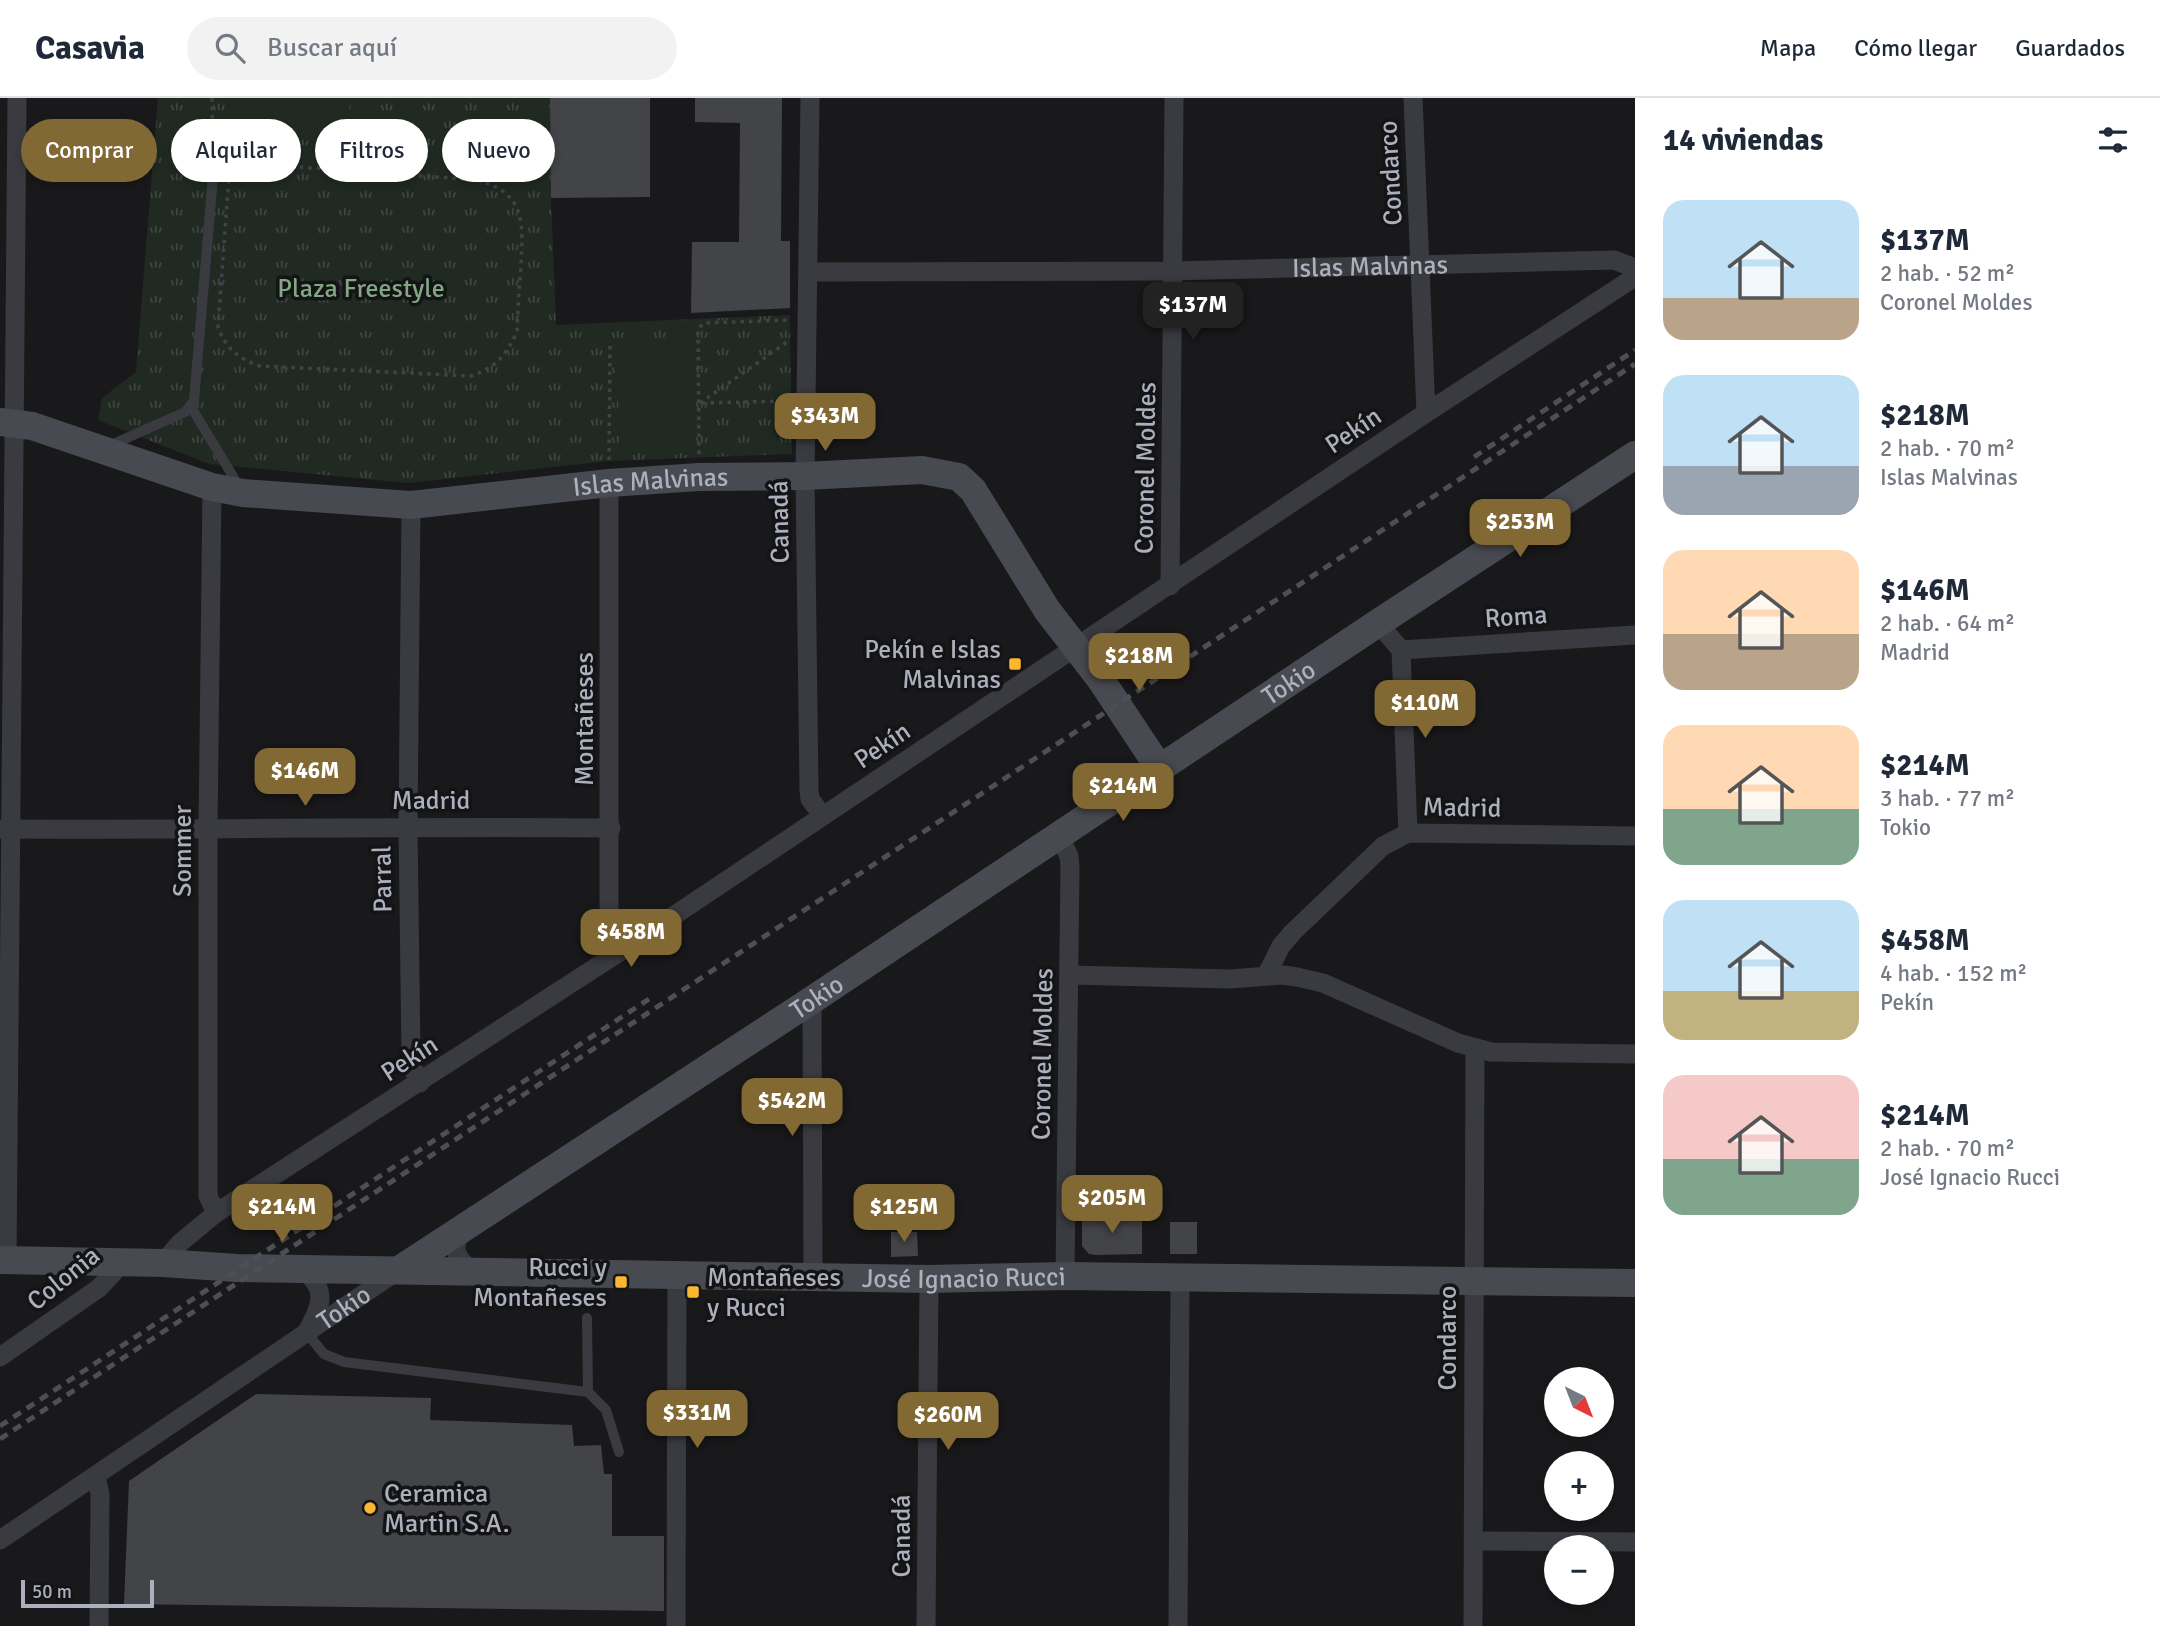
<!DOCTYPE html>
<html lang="es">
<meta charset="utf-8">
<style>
body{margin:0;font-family:Signika,sans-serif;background:#f2f2f3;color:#1f2937;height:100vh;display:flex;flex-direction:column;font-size:26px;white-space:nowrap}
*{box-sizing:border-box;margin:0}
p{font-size:23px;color:#747a83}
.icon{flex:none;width:38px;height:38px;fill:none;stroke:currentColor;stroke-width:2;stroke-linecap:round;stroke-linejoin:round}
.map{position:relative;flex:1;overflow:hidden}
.sheet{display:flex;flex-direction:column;background:#fff;width:525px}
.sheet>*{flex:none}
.guide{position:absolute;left:21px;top:21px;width:665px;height:63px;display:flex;gap:14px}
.needle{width:46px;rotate:138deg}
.controls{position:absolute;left:1544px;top:1269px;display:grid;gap:14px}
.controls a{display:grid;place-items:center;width:70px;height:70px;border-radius:50%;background:#fff;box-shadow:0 4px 10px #0003;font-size:35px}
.scale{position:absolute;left:21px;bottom:18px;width:133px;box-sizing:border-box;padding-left:7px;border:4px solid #abb0bc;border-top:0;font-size:19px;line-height:24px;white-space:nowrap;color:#abb0bc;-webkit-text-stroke:5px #141416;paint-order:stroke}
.price{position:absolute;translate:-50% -60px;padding:0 16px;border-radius:14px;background:#826934;color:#fff;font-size:23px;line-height:46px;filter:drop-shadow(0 2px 4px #0008)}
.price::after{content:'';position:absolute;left:50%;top:42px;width:21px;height:16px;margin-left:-10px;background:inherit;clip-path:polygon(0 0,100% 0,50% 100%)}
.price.selected{background:#222;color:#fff}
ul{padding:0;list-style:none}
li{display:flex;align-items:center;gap:21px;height:175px;padding:0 28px}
li span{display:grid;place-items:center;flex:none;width:196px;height:140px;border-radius:21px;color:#555}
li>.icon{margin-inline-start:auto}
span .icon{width:84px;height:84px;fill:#fffc;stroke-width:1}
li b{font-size:30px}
h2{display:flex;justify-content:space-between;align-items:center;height:84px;padding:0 28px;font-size:30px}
.chip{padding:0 24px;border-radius:32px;background:#fff;box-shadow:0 4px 10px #0003;font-size:24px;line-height:63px}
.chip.selected{background:#826934;color:#fff}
header{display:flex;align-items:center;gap:42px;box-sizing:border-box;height:98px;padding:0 35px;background:#fff;border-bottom:2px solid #e0e1e3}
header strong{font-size:33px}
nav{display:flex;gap:38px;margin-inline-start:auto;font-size:24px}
.search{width:490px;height:63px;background:#f2f2f3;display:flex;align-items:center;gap:18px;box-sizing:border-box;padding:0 24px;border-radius:38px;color:#747a83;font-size:26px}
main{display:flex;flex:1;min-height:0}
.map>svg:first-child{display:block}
.park{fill:url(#park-tufts)}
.pitch{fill:#202a22}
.building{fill:#434448}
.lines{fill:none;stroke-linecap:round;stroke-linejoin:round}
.path{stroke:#404248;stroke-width:3.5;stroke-dasharray:3.5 5;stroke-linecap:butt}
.lane{stroke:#3a3b41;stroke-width:10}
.street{stroke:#3a3b41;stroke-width:19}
.secondary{stroke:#484a51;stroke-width:28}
.rail{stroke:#4d4f56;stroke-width:5;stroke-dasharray:9 7;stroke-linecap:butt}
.poi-dot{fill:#fbb731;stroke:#141416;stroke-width:2.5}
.labels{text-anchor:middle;stroke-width:7;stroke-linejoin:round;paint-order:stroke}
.street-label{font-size:26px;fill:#abb0bc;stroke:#141416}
.park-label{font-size:26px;fill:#81a783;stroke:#141416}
.poi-label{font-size:26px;fill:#abb0bc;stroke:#141416;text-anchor:end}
</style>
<header>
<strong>Casavia</strong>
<div class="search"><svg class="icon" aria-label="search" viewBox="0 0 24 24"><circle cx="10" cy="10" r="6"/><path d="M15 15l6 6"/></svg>Buscar aquí</div>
<nav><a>Mapa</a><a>Cómo llegar</a><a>Guardados</a></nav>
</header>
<main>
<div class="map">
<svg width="1635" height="1528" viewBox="0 0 1635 1528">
<defs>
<pattern id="park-tufts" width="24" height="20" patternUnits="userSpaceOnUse" patternTransform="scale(1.75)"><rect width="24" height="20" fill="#202a22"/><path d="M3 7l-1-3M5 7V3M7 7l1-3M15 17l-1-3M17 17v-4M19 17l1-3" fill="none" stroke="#3e4640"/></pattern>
</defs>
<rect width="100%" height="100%" fill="#19191b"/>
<path class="park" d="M158,0H550L551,100L556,227L790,217L792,356L608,363L408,385L209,366L98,322L102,300L136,274Z"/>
<path class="pitch" d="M226,0H350L346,47L223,33Z
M691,243L695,349L620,352L616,246Z"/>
<path class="building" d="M550,0H650V99L551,100Z
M695,0H782L781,143H790V210L691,215L692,144H739L740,25L695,24Z
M1142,1117V1156L1096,1157L1089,1156L1082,1148V1118Z
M1170,1124H1197V1156H1170Z
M891,1134H917L918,1158L891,1159Z
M256,1296L431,1300L430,1322L572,1327L574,1348L601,1347L604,1376H612V1438H664V1513L124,1506L129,1383Z"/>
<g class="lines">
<path class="path" d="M212,0L213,66
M215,63L230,64L477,82C526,95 523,124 521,168C519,190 518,212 517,234C505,258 497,269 471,278L260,268C238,260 226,251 218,229L230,64
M700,305L790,242
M702,305L789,303
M699,356L698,231L704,225L791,222
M609,362L610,245"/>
<path class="lane" d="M191,309L240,390
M111,347L185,314L194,303L213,78
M587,1220L588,1294
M306,1234L324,1256L344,1264L588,1294L606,1312L619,1354"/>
<g class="street">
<path d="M810,0L805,378L809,692L810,701L823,718"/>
<path d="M1413,0L1426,315"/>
<path id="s1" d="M808,174L1173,173L1614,162L1635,170"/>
<path d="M609,385V820L618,855"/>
<path d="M212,389L208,732V1098L216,1115"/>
<path d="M411,407L408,728L411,958L412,969L420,985"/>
<path d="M1170,488L1174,0"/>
<path d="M1378,525L1401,552L1408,735"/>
<path d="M1401,552L1635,537"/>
<path d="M0,731C204,732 407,728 611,730"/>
<path d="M1059,738L1069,758L1070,770L1065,1178"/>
<path d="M1070,877L1230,881L1283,877L1297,879L1323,885L1458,945L1491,954L1635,956"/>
<path d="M1266,878L1281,848L1293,834L1383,748L1408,735L1635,738"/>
<path d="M812,902L813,1178"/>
<path d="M466,1129C449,1149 455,1159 473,1174"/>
<path d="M7,1162L17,0"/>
<path d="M163,1165L180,1145L216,1115L618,855L1426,315L1635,179"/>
<path d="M302,1171C328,1191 322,1206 308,1232"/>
<path d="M0,1259L99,1190L123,1164"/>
<path d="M96,1378L100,1396L99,1528"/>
<path id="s2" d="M0,1442L399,1172"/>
<path d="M1474,1443L1635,1444"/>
<path d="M676,1528L677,1176"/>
<path d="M926,1528L929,1181"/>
<path d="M1178,1528L1180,1179"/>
<path d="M1473,1528L1475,951"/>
</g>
<g class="secondary">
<path id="s3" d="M0,324L32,328L212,389L243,395L411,407L609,385L699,379L805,378L922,372L959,379L973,392L1047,512L1101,582L1160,671"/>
<path id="s4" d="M0,1162L163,1165L237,1170L929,1181L1065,1178L1635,1185"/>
<path id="s5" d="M399,1172L812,902L1378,525L1635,357"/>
</g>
<path class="rail" d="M1474,359L1635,252
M0,1328L649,901
M0,1341L1635,266"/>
</g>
<g class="poi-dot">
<rect x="1008" y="559" width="14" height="14" rx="3.5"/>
<rect x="614" y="1177" width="14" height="14" rx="3.5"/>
<rect x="686" y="1187" width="14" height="14" rx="3.5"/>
<circle cx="370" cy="1410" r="7"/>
</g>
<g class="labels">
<g class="street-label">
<text transform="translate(1390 75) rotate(-93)" y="9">Condarco</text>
<text dy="9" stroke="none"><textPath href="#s1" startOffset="562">Islas Malvinas</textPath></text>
<text transform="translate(1353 332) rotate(-34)" y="9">Pekín</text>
<text transform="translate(1145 370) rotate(-89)" y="9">Coronel Moldes</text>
<text dy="9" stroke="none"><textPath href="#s3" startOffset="663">Islas Malvinas</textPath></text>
<text transform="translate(779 424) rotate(-91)" y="9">Canadá</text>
<text transform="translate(1516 518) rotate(-4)" y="9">Roma</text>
<text dy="9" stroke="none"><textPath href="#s5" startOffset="1066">Tokio</textPath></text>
<text transform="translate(584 621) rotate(-90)" y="9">Montañeses</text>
<text transform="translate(882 647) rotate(-34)" y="9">Pekín</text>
<text x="431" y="711">Madrid</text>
<text transform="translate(1462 709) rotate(1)" y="9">Madrid</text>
<text transform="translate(182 753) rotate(-90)" y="9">Sommer</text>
<text transform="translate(382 781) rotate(-91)" y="9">Parral</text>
<text dy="9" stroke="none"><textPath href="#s5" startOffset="499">Tokio</textPath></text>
<text transform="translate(1042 956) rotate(-89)" y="9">Coronel Moldes</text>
<text transform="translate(409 960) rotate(-33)" y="9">Pekín</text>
<text dy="9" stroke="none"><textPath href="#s4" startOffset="964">José Ignacio Rucci</textPath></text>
<text transform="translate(63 1180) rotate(-39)" y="9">Colonia</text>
<text dy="9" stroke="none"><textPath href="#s2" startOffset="415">Tokio</textPath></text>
<text transform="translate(1447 1240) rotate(-90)" y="9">Condarco</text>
<text transform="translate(901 1438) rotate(-90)" y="9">Canadá</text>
</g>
<g class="park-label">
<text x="361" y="199">Plaza Freestyle</text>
</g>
<g class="poi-label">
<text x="1001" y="560">Pekín e Islas<tspan x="1001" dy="30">Malvinas</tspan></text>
<text x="607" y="1178">Rucci y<tspan x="607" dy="30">Montañeses</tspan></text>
<text x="707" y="1188" text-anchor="start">Montañeses<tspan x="707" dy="30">y Rucci</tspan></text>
<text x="384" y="1404" text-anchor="start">Ceramica<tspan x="384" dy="30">Martin S.A.</tspan></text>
</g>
</g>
</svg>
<div class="controls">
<a><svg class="needle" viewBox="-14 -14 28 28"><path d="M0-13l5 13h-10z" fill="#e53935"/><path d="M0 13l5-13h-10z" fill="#747a83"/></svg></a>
<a>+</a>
<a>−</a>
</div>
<div class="scale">50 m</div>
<b class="price selected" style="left:1193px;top:244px">$137M</b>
<b class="price" style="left:825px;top:355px">$343M</b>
<b class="price" style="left:1520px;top:461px">$253M</b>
<b class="price" style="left:1139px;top:595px">$218M</b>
<b class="price" style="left:1425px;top:642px">$110M</b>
<b class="price" style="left:305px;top:710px">$146M</b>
<b class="price" style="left:1123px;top:725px">$214M</b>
<b class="price" style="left:631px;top:871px">$458M</b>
<b class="price" style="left:792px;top:1040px">$542M</b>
<b class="price" style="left:1112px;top:1137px">$205M</b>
<b class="price" style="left:282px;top:1146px">$214M</b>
<b class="price" style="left:904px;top:1146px">$125M</b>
<b class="price" style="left:697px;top:1352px">$331M</b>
<b class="price" style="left:948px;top:1354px">$260M</b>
<div class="guide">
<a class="chip selected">Comprar</a>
<a class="chip">Alquilar</a>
<a class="chip">Filtros</a>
<a class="chip">Nuevo</a>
</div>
</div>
<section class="sheet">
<h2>14 viviendas<svg class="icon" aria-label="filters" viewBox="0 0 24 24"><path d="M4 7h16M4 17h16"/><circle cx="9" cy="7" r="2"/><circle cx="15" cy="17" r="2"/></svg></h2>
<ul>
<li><span style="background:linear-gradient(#bfe0f5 70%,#b9a48a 0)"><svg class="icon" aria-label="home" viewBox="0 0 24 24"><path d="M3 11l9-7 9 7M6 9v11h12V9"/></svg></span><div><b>$137M</b><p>2 hab. · 52 m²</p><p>Coronel Moldes</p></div></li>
<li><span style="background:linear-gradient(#bfe0f5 65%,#9aa5b1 0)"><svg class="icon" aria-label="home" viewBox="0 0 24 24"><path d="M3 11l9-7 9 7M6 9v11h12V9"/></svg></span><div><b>$218M</b><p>2 hab. · 70 m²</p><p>Islas Malvinas</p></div></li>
<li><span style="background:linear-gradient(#ffd9b3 60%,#b9a48a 0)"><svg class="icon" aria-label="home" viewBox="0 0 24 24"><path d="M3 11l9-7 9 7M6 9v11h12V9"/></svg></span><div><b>$146M</b><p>2 hab. · 64 m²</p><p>Madrid</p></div></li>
<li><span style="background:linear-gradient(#ffd9b3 60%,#7fa58c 0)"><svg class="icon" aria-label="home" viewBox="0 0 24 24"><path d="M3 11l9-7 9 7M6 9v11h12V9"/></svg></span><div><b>$214M</b><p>3 hab. · 77 m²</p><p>Tokio</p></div></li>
<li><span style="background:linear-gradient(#bfe0f5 65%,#c2b280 0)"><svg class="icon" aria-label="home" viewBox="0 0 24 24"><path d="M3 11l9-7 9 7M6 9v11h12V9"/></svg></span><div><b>$458M</b><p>4 hab. · 152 m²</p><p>Pekín</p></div></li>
<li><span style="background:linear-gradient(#f6c9c9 60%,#7fa58c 0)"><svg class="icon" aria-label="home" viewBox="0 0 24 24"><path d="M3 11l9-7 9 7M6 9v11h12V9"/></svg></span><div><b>$214M</b><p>2 hab. · 70 m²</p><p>José Ignacio Rucci</p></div></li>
</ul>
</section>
</main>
